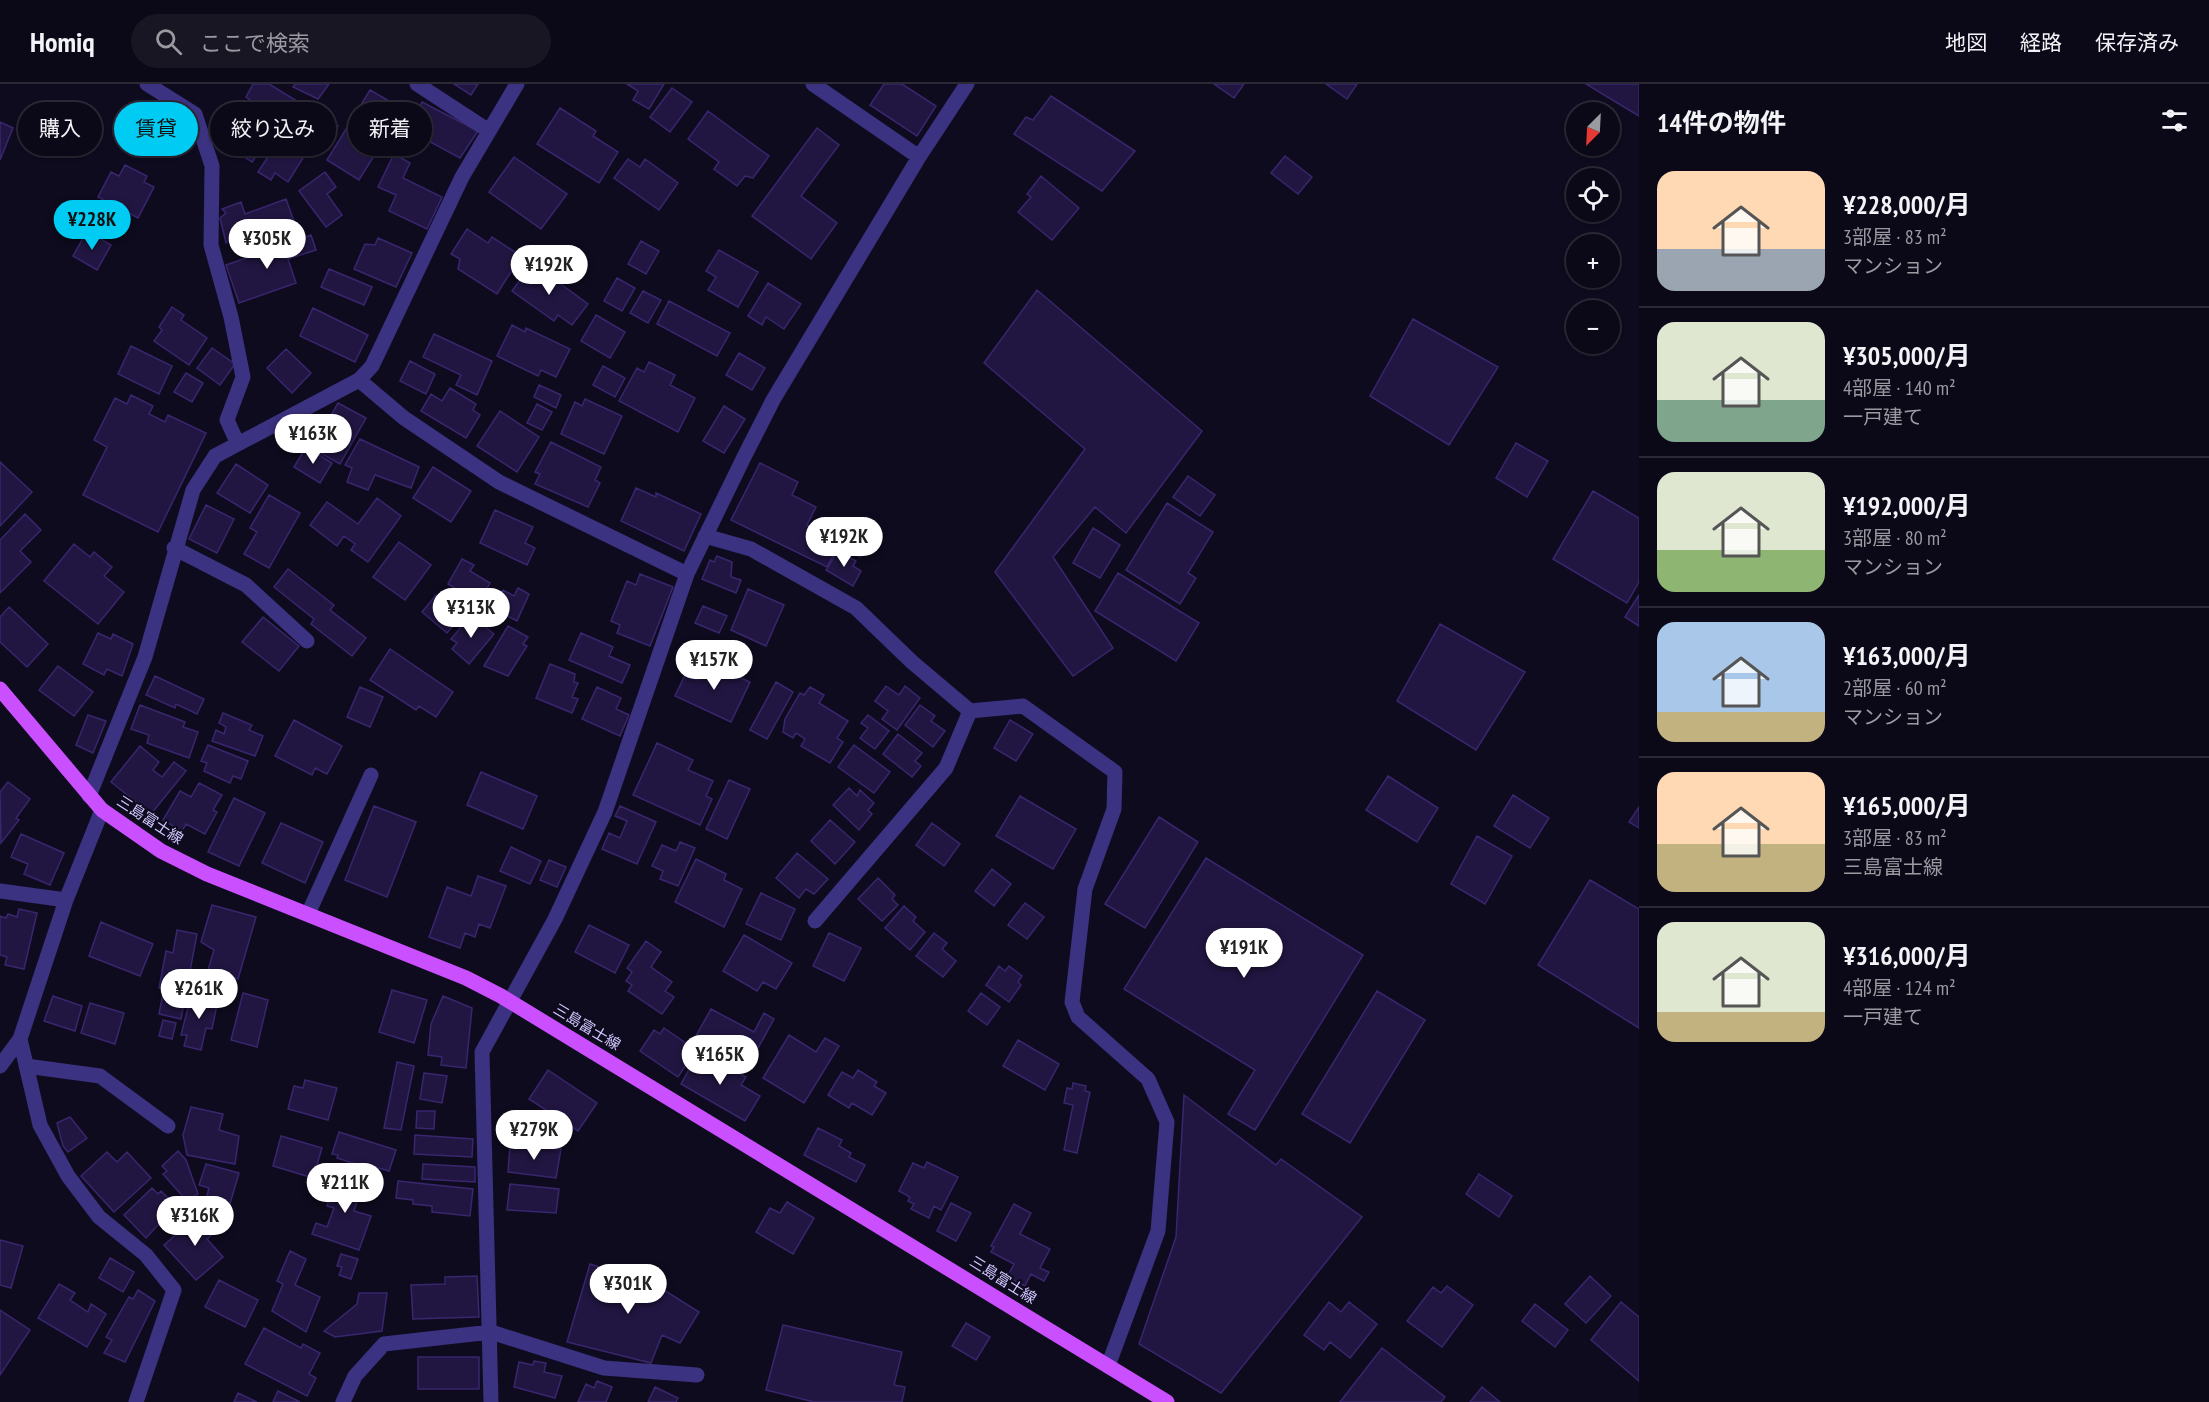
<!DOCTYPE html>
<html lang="ja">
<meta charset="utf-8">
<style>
body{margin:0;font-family:"PT Sans Narrow","Noto Sans JP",sans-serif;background:#191624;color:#f1f3f6;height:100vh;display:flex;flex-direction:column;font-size:22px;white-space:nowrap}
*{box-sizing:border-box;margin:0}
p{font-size:20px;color:#9a9aa1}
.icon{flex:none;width:33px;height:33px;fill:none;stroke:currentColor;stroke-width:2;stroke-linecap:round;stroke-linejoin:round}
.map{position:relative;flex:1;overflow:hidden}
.details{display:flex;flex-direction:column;background:#0b0817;width:570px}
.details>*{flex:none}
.guide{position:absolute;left:18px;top:18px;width:570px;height:54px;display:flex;gap:12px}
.needle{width:39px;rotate:204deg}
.tools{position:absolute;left:1566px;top:18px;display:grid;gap:12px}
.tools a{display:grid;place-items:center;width:54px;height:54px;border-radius:50%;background:#0b0817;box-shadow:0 2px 4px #0004,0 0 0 2px #2b2936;font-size:30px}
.price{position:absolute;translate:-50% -51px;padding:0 14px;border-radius:21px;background:#fff;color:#222;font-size:20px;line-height:39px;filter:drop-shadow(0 2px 3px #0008)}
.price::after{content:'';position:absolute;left:50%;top:36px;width:18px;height:14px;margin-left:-9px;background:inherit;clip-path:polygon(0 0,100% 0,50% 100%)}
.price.active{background:#00cbf3;color:#111}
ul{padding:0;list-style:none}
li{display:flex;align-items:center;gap:18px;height:150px;padding:0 18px}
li+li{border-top:2px solid #2b2936}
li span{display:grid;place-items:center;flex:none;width:168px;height:120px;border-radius:18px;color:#555}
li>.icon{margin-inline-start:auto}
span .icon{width:72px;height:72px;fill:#fffc;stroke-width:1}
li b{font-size:26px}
h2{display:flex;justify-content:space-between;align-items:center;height:72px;padding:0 18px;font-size:26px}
.pill{padding:0 21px;border-radius:27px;background:#0b0817;box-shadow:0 2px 4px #0004,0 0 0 2px #2b2936;font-size:21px;line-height:54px}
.pill.active{background:#00cbf3;color:#111}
header{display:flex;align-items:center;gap:36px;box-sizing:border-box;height:84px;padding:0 30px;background:#0b0817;border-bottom:2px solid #2b2936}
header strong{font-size:28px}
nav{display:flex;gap:33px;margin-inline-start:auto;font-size:21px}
.search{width:420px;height:54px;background:#191624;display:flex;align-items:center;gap:15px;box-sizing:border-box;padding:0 21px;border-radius:33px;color:#9a9aa1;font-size:22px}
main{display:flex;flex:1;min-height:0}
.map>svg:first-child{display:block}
.building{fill:#211641;stroke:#39266e;stroke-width:1.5}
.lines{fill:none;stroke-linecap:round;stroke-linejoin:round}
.minor{stroke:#3b3281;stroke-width:15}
.primary{stroke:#c94fff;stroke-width:15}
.labels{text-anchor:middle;stroke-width:4.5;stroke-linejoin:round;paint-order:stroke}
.street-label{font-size:15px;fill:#d2c8ff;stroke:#0f0b1f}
</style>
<header>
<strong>Homiq</strong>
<div class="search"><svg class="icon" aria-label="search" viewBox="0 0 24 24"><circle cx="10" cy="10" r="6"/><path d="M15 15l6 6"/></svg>ここで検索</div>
<nav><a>地図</a><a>経路</a><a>保存済み</a></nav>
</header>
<main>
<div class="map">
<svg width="1639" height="1318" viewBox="0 0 1639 1318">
<rect width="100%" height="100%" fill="#0f0b1f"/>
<path class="building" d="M253,0H269L338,42L322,66L246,13Z
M295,0H329L318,15L293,3Z
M454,0H478L471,11Z
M627,0H664L649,25L633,16L638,7Z
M884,0H902L936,22L917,52L870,21Z
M1214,0H1244L1234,14Z
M1326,0H1357L1347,15Z
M1586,0H1639V32Z
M672,4L692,18L670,48L650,33Z
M370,6L403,25L359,96L327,76Z
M1051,12L1135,67L1102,107L1014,50L1026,33L1033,36Z
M422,18L478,47L460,74L425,55L420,67L401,56Z
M560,24L596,47L593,52L618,68L599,99L537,60Z
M249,26L276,45L252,78L225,60Z
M708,27L769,72L753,94L745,92L737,102L714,85L719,78L688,55Z
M0,38L13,44L0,76Z
M817,44L839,61L801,112L837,139L811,175L752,132Z
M283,50L308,66L288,98L275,89L271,96L258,88Z
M394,70L410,79L403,94L442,113L427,145L389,127L396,111L378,103Z
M1285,72L1312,93L1298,110L1271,89Z
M514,73L567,110L541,145L489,108Z
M628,75L640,83L645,75L678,99L659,126L614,94Z
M125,81L147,92L144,98L154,103L138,134L98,113L111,88L119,92Z
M325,88L336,103L327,110L342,131L326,143L299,107Z
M1041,92L1079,124L1052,156L1018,128L1031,113L1027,110Z
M286,115L295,140L241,160L237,150L226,159L220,134L226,129L222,125L241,118L245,130Z
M467,145L488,159L492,153L521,172L497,210L458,185L460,175L451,170Z
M87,147L111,161L97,186L73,172Z
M311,151L316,166L288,175L296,199L239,219L226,181Z
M378,154L412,169L396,203L354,185L365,160L375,161Z
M641,157L659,167L646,190L628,180Z
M719,166L758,188L738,223L708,206L716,193L706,187Z
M532,179L588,220L572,241L558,231L554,237L512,207Z
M329,185L372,203L364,221L321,203Z
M617,194L635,204L622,227L604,217Z
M768,199L801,220L784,245L766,233L762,241L748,232Z
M1037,206L1202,347L1126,449L1095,423L1053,473L1113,564L1073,592L995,488L1085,365L984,279Z
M643,207L661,216L648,239L630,229Z
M669,217L730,249L717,272L657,240Z
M172,223L184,231L181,236L207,254L189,281L154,257L162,246L159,243Z
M313,224L368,251L355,278L300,252Z
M596,231L625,248L610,274L581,257Z
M1413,235L1498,283L1449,361L1370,312Z
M512,241L525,248L526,244L570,265L556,293L541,286L538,292L497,272Z
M434,250L492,277L477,311L456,301L461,291L423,273Z
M131,262L172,282L159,310L118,290Z
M212,264L235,280L220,301L197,284Z
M286,265L311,289L292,309L267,284Z
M739,269L765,284L752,306L726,291Z
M410,277L435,290L426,310L400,297Z
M649,278L675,291L670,301L695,314L678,348L619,317L637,284L644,288Z
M603,282L625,294L615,313L593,301Z
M186,289L203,299L192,318L174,308Z
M539,301L561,311L556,324L534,313Z
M450,304L476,320L473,326L480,331L466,354L421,327L431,310L442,317Z
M131,311L153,322L149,330L165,338L168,331L206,349L158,448L83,411L107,363L94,356L115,314L127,320Z
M585,315L622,332L604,370L561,350L575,318L582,322Z
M338,319L366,334L340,380L293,354L302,338L316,346L323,332L329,335Z
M537,320L552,328L542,346L527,339Z
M724,322L745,335L724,369L703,357Z
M500,327L539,353L517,388L477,362Z
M360,355L419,383L411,404L375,391L368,406L347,398L352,384L345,381Z
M551,358L601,383L595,396L600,399L588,423L535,400L540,390L535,388Z
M1516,359L1548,377L1527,413L1496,394Z
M306,363L332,379L320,399L294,383Z
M0,378L32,408L0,442Z
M760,379L798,398L792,411L816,423L807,441L820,448L823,440L836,447L841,434L871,449L860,473L838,462L827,483L731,436Z
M236,380L268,401L250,429L217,409Z
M433,383L471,407L451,438L413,414Z
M1188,392L1215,411L1200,432L1173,413Z
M636,404L656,413V409L701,430L684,467L621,437Z
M1593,407L1639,434V498L1627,519L1553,475Z
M269,411L300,429L269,484L244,470L257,448L250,444Z
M377,414L401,432L368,478L351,466L355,460L344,452L337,462L310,441L327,418L358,440Z
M1167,419L1213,448L1188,489L1196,494L1180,520L1126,486Z
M206,421L234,435L217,469L189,455Z
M495,426L533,443L525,459L535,464L527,481L480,459Z
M25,430L41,446L20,467L31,478L0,509V456Z
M1093,444L1120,461L1100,494L1073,479Z
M399,458L431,481L405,516L373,493Z
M74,460L90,473L94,468L112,483L104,492L124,508L98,540L44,497Z
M838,467L856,477L853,482L861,487L853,502L826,486Z
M717,472L732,478L731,493L741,496L736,509L702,495L710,476L714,478Z
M462,475L474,481L470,487L490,499L479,519L448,500Z
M288,485L334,521L330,526L366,554L352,572L311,540L314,535L274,503Z
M1118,489L1199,539L1176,577L1095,527Z
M640,490L673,503L650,562L617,549L620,541L611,537L627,497L636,501Z
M518,504L529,510L517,537L494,525L503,506L514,512Z
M748,505L784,521L766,562L731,546Z
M436,511L450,524L454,519L465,528L447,549L422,528Z
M1639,511V542L1625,533Z
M703,522L727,532L719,549L695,539Z
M9,523L48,560L27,583L0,558V533Z
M471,531L494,550L469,580L452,565L457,559L451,555Z
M263,533L299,562L279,587L242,558Z
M1440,540L1525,588L1476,666L1397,617Z
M508,542L528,553L523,560L527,562L508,592L484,582Z
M98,549L111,555L113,550L133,560L122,592L107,585L104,591L83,580Z
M581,549L613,563L609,572L630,581L622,599L569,576Z
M390,565L453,608L436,633L419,622L416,626L370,596Z
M706,578L750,598L731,638L675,612L685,591L698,596Z
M550,580L575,590L574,598L578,599L572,613L578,615L572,629L536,614Z
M58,582L93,608L74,632L39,606Z
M155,592L204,615L197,630L176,620L175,624L146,611Z
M776,598L793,608L767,655L750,646Z
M886,602L899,611L905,602L920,614L897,646L882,635L888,627L875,617Z
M360,603L383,613L370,643L347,633Z
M597,603L621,614L616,625L629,631L620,652L582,635Z
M810,603L824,611L819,619L848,637L837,654L843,658L830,679L801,662L805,655L796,649L793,654L783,648L785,635L800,609L804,611Z
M140,621L185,638L183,643L198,648L189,674L147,659L149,651L131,645Z
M920,621L935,632L931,637L945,647L933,663L905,641Z
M223,629L252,641L249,646L263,652L255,672L212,657L216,646L224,650L226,643L219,639Z
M88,631L106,637L93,669L76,661Z
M868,631L889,647L875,665L860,654L868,644L861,639Z
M294,636L342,662L327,690L315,684L312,691L275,672Z
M1010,636L1033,650L1016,677L994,664Z
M898,650L922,669L915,677L921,682L912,693L883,670Z
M657,659L693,676L688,686L713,697L706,712L712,715L700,741L633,711Z
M208,661L248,677L241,695L233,692L230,699L204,687L207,679L201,677Z
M854,661L890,688L874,709L838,683Z
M140,662L159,678L153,686L162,693L174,678L186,687L151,730L111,698Z
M481,688L537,712L523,745L467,721Z
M1388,692L1438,724L1417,758L1366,726Z
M729,696L750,705L727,755L706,745Z
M8,698L30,715L16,734L19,736L1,759L0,708Z
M199,699L222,711L213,726L217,728L205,750L186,740L182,747L163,736L180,707L191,713Z
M849,704L857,712L860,706L874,719L868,726L872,730L859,746L833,721Z
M1513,711L1549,734L1530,764L1494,742Z
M1020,712L1076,745L1053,785L996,752Z
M234,714L265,729L239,782L208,768Z
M374,722L416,738L387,813L345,796Z
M620,722L656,738L637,780L602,765L609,749L620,754L627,737L615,732Z
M1639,723V744L1629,738Z
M1159,733L1198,758L1145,844L1105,820Z
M830,736L855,758L835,780L811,757Z
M281,739L323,758L305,799L262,779Z
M932,739L960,760L944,782L916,761Z
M21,750L64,769L50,801L24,790L28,780L11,773Z
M1477,752L1512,772L1485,820L1451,800Z
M680,758L695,764L678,802L660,795L663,787L652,782L662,761L676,767Z
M511,763L541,777L530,800L500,787Z
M797,769L828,795L814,810L806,805L799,814L776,794Z
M1206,774L1363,871L1255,1046L1228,1030L1255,986L1124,905Z
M696,775L726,790L724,796L742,805L724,843L675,818Z
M549,776L566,783L557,803L540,796Z
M992,785L1011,800L994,822L975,807Z
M478,792L506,802L490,844L479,840L475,853L465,849L460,864L429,853L447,803L471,812Z
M878,794L895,811L892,815L898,821L882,837L858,815Z
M1590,796L1639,825V944L1538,881Z
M761,809L795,825L781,856L746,840Z
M1025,819L1044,833L1027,855L1008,841Z
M212,821L256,833L238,895L208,886L214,866L201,858Z
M904,822L916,833L913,837L925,848L910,866L885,844Z
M19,825L37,829L24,885L5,881L7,873L0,871V832L6,834L8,830L17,833Z
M101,838L153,860L140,892L89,872Z
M589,841L629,861L615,889L575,868Z
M177,846L197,850L181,935L159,930L164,904H159L166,867L173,869Z
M829,849L861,864L844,897L813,882Z
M934,849L947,859L942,865L956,877L943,893L916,872Z
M744,851L792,879L776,905L763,898L757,907L723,887Z
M646,857L661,868L651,883L672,898L665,907L674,913L662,930L628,907L632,901L626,897L632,888L627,884Z
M999,882L1005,887L1009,882L1022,892L1018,898L1021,901L1009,918L986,901Z
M392,906L427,916L414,959L379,948Z
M1377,907L1425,936L1350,1059L1302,1030Z
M192,908L218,916L212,945L206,944L201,966L184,962L187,951H181Z
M243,909L268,916L257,963L231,956Z
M981,909L1000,923L987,941L968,927Z
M53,912L82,922L75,947L44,937Z
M443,912L472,924L466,984L441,981L442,973L428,971L431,940Z
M90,919L124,929L115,960L81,949Z
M711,925L754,948L764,929L774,935L746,986L693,957Z
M163,936L176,939L172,955L159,952Z
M664,944L696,966L678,993L640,967L654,946L660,950Z
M789,951L816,968L825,954L839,962L804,1019L763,994Z
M1018,956L1059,980L1045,1006L1003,982Z
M700,966L746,993L741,1001L760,1012L745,1037L681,1000Z
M397,978L414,982L401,1046L384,1044Z
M548,986L597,1019L578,1047L529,1015Z
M858,986L877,998L874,1002L886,1009L872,1031L852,1019L849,1024L828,1011L842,988L853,994Z
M424,989L447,992L442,1019L420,1015Z
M305,996L337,1004L328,1036L288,1025L294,1002L303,1004Z
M1073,999L1086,1002L1085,1007L1090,1008L1077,1069L1064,1066L1073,1021L1064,1019L1067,1004L1072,1005Z
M1184,1011L1276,1081L1281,1075L1362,1133L1221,1309L1139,1260L1176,1153Z
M191,1023L223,1030L219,1046L239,1052L235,1080L187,1071L183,1051Z
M417,1027H435L434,1045L416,1044Z
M70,1033L87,1054L68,1068L63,1062L57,1039Z
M818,1044L842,1056L839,1062L851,1069L849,1073L865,1081L856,1098L804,1071Z
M339,1048L396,1066L389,1087L375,1083L374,1086L337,1074L338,1071L332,1070Z
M415,1051L473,1055L472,1073L414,1070Z
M281,1052L322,1064L313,1094L273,1082Z
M510,1062L561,1065L556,1094L508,1088Z
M178,1067L186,1076L198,1110L187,1117L163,1090L167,1087L162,1082Z
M107,1068L117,1078L127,1068L151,1094L114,1128L81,1092Z
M927,1078L958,1093L941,1126L934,1122L929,1134L911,1125L914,1120L908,1117L910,1113L899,1107L913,1079L924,1084Z
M206,1080L239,1089L227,1130L210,1125L213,1114L207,1112L209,1104L199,1101Z
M423,1080L475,1083V1098L422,1095Z
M339,1086L357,1092L353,1104L361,1106L354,1127L371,1132L359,1166L312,1150L316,1139L327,1143L334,1124L327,1122Z
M1479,1090L1512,1112L1499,1133L1466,1110Z
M398,1097L473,1105L470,1132L432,1128V1122L413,1120V1116L396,1114Z
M510,1100L559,1105L556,1129L507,1126Z
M152,1104L158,1110L161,1107L169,1115L166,1119L171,1127L146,1154L124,1131Z
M787,1118L814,1134L793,1170L756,1148L770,1124L780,1129Z
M951,1119L971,1129L956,1157L937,1147Z
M1014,1120L1031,1129L1020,1150L1050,1165L1040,1184L1049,1188L1044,1197L1031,1190L1025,1202L1007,1193L1014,1180L991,1168L994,1163L991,1162Z
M201,1129L216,1147L207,1155L223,1173L196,1196L164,1161Z
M0,1156L23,1162L11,1204L0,1201Z
M290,1167L306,1175L295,1201L320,1213L306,1248L272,1227L283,1200L277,1197Z
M341,1170L358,1175L351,1195L339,1191L342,1183L337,1182Z
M110,1174L134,1188L123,1208L99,1194Z
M590,1180L625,1191L629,1184L699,1228L680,1259L662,1251L651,1279L567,1258Z
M477,1192L479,1233L413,1235L411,1201L445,1200V1193Z
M1590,1192L1611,1212L1586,1239L1565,1220Z
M219,1196L258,1216L245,1243L205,1223Z
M59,1200L75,1209L70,1216L88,1228L91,1220L106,1230L87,1263L38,1234Z
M1447,1202L1473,1221L1442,1263L1407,1237L1433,1203L1441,1209Z
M138,1206L155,1217L125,1278L104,1269L112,1256L106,1253L129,1213L133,1215Z
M359,1209H387L382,1247L335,1253L324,1247L357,1220Z
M1329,1218L1341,1228L1349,1218L1377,1240L1350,1274L1330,1258L1324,1266L1304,1251Z
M1621,1218L1639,1233V1297L1591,1256Z
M1535,1220L1568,1246L1555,1263L1522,1237Z
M0,1226L30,1246L0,1291Z
M966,1239L990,1253L976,1276L952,1262Z
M783,1241L902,1268L894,1301L905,1303L902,1318H814L766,1306Z
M264,1244L301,1264L303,1260L320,1269L309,1290L316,1294L307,1312L245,1280Z
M1382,1264L1445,1313L1441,1318H1340Z
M418,1273H479V1305H418Z
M534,1277L546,1279L544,1288L562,1292L555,1314L514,1303L519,1278L533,1281Z
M597,1297L612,1303L606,1318H578L586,1300L594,1304Z
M655,1303L678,1314L676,1318H648Z
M1482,1303L1500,1318H1470Z
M278,1307L300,1318H273Z
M238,1309L257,1318H234Z"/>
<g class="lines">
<path class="minor" d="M147,0L195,30L212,82L211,161L231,233L243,293L227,336L237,358
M417,0L489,47
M813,0L919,73
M359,296L404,334L499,398L687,490
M705,452L751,465L856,524L912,578L970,627L1023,622L1115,688L1114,725L1085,805L1072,918L1078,933L1148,995L1167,1038L1158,1147L1108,1282
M174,464L246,501L307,557
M89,712L145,573L193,406L215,372L359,296L372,282L462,93L517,0
M0,807L66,816
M308,830L371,691
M815,837L946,684L970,627
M20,955L40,1041L68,1092L99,1133L146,1171L174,1206L136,1318
M0,982L20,955L66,816L102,726
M26,982L100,992L168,1042
M343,1318L355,1292L384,1260L491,1248L604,1284L697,1291
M491,1318L482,968L555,835L605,728L687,490L744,373L773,316L919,73L967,0"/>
<path class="primary" d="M0,605L102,726L161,767L207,790L466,894L501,912L1167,1318"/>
</g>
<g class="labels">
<g class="street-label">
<text transform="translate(150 736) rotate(33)" y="5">三島富士線</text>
<text transform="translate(587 943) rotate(31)" y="5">三島富士線</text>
<text transform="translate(1003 1196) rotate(32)" y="5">三島富士線</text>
</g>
</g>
</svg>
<div class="tools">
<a><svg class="needle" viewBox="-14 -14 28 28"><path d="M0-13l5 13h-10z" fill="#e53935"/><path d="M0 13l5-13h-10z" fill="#9a9aa1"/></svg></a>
<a><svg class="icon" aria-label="locate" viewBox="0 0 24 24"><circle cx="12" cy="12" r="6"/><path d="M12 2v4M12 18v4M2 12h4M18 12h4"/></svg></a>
<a>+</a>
<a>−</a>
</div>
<b class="price active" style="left:92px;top:167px">¥228K</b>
<b class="price" style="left:267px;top:186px">¥305K</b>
<b class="price" style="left:549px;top:212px">¥192K</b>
<b class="price" style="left:313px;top:381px">¥163K</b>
<b class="price" style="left:844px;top:484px">¥192K</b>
<b class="price" style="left:471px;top:555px">¥313K</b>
<b class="price" style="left:714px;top:607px">¥157K</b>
<b class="price" style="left:1244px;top:895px">¥191K</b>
<b class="price" style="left:199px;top:936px">¥261K</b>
<b class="price" style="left:720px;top:1002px">¥165K</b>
<b class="price" style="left:534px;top:1077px">¥279K</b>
<b class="price" style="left:345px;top:1130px">¥211K</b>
<b class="price" style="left:195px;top:1163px">¥316K</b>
<b class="price" style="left:628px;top:1231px">¥301K</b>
<div class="guide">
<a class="pill">購入</a>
<a class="pill active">賃貸</a>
<a class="pill">絞り込み</a>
<a class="pill">新着</a>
</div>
</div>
<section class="details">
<h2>14件の物件<svg class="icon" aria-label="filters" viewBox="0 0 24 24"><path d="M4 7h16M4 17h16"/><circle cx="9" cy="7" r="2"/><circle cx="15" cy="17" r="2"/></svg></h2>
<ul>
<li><span style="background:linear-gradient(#ffd9b3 65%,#9aa5b1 0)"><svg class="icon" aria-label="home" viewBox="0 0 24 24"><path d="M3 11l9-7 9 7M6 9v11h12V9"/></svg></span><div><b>¥228,000/月</b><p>3部屋 · 83 m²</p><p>マンション</p></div></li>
<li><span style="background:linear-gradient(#dfe7d0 65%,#7fa58c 0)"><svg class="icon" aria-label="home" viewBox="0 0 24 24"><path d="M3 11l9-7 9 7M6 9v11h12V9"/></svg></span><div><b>¥305,000/月</b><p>4部屋 · 140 m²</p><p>一戸建て</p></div></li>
<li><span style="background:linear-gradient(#dfe7d0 65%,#8fb573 0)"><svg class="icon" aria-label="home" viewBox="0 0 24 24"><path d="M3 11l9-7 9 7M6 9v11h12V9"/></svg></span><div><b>¥192,000/月</b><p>3部屋 · 80 m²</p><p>マンション</p></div></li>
<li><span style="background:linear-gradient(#a9c7e8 75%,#c2b280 0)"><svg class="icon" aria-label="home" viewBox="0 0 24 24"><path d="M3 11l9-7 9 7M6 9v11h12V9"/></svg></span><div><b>¥163,000/月</b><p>2部屋 · 60 m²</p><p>マンション</p></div></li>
<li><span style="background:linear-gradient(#ffd9b3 60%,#c2b280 0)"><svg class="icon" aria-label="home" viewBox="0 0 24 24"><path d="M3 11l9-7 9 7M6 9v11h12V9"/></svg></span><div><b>¥165,000/月</b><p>3部屋 · 83 m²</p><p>三島富士線</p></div></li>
<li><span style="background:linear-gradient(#dfe7d0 75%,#c2b280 0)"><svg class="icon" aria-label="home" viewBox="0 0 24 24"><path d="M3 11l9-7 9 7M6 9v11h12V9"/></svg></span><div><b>¥316,000/月</b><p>4部屋 · 124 m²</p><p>一戸建て</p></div></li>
</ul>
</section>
</main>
